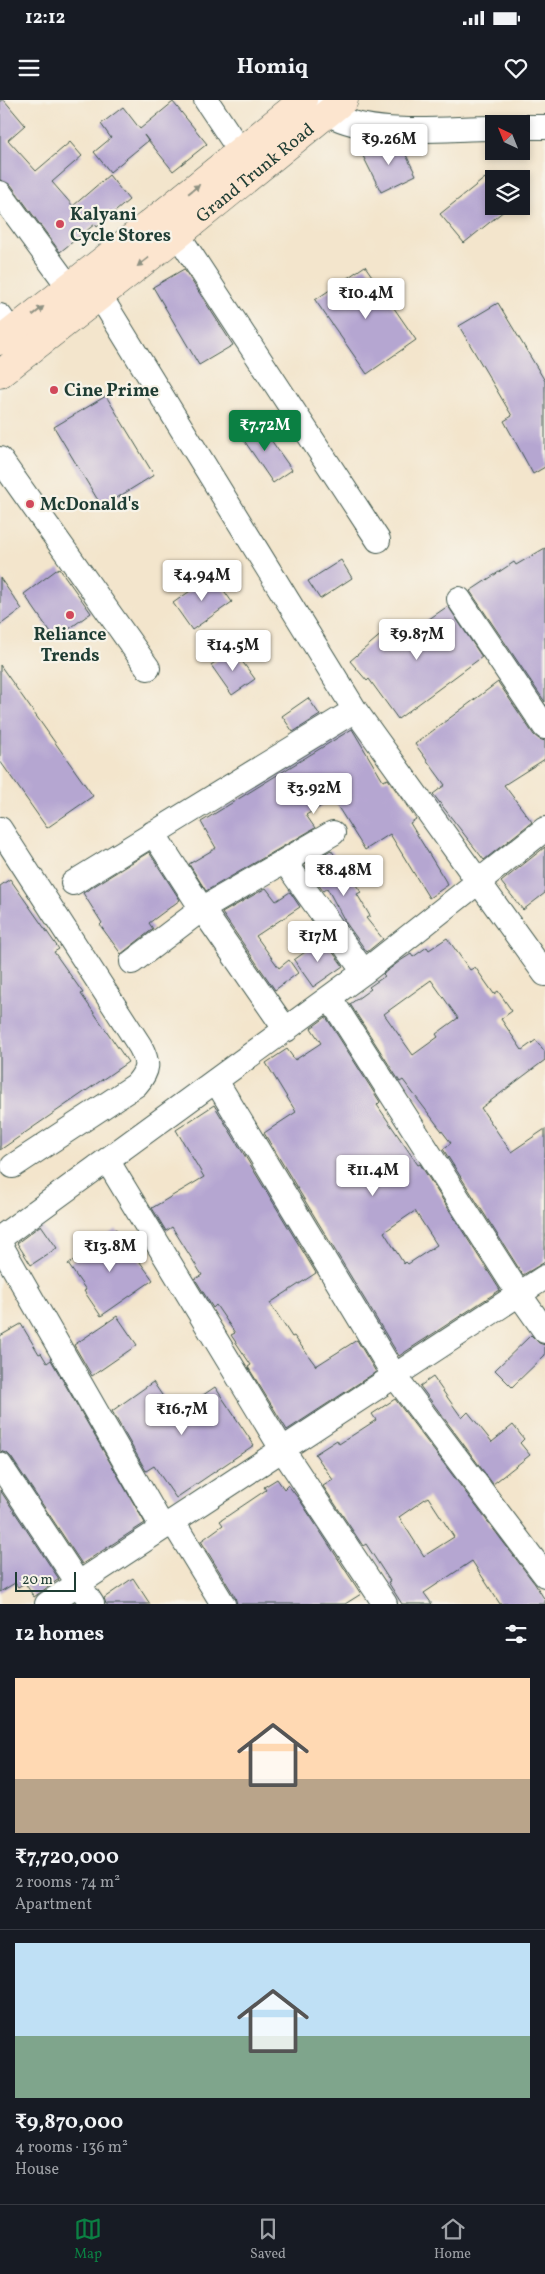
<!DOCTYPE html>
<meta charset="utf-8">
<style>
body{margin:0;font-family:Vollkorn,serif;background:#20242c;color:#f1f3f6;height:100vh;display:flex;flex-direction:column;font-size:19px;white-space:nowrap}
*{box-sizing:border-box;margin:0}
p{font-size:16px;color:#9ea1a6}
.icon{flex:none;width:28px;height:28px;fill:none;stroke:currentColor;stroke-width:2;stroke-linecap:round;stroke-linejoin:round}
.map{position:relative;height:1504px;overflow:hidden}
.details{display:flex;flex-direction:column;background:#171b24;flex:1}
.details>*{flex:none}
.needle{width:32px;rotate:317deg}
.controls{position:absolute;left:485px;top:15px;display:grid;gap:10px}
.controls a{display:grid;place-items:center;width:45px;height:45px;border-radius:0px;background:#171b24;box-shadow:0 2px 8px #0003;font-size:25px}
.scale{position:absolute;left:15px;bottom:12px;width:61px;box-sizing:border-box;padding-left:5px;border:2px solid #1f3d34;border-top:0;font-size:14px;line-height:18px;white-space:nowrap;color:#1f3d34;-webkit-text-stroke:4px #f7f3e8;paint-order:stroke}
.price{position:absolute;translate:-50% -42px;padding:0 11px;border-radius:5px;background:#fff;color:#222;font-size:16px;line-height:32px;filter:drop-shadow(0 1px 2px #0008)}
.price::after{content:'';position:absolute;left:50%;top:30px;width:15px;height:11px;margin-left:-8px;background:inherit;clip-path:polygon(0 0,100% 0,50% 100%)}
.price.current{background:#0b8043;color:#fff}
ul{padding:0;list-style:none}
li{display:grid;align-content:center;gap:10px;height:265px;padding:0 15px}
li+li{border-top:1px solid #363941}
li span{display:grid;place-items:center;height:155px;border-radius:0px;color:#555}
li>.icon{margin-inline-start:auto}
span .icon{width:90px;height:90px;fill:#fffc;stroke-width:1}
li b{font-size:21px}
h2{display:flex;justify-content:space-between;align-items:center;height:60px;padding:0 15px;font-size:21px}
.status{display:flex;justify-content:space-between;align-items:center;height:35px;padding:0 25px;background:#171b24;direction:ltr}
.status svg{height:14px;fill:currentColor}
header{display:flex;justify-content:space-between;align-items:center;height:65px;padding:0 15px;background:#171b24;font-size:22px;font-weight:700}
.tab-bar{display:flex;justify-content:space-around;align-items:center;height:70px;border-top:1px solid #363941;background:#171b24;font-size:14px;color:#9ea1a6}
.tab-bar a{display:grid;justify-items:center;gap:2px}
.tab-bar .current{color:#0b8043}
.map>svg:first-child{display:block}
.building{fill:#b5a6d1;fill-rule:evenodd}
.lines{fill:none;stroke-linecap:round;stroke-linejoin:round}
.street-casing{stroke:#3f564b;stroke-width:26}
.secondary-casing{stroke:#3f564b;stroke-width:29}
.street{stroke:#fff;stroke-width:24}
.secondary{stroke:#fce5cf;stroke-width:28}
.oneway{fill:#8e9182}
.poi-dot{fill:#d1495b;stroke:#f7f3e8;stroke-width:2}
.labels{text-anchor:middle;stroke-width:4.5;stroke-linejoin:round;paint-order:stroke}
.street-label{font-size:18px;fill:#1f3d34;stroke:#f7f3e8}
.poi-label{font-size:18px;font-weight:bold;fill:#1f3d34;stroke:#f7f3e8;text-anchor:start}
</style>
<div class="status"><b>12:12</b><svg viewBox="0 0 49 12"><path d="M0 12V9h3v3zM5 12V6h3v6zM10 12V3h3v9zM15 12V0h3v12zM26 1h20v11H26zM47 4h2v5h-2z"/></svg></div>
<header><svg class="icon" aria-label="menu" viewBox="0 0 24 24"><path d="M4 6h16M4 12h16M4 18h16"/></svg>Homiq<svg class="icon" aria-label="heart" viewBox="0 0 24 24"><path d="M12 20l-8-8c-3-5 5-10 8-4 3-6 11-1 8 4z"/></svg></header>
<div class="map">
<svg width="545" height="1504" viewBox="0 0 545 1504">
<rect width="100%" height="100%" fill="#f7f3e8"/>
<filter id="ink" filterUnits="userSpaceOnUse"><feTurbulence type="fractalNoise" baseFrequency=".02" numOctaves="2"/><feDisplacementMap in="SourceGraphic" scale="10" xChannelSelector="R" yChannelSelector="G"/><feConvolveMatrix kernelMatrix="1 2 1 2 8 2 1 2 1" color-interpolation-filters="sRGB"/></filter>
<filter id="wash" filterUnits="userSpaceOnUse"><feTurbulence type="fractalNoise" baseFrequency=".0096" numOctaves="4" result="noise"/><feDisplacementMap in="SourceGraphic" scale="20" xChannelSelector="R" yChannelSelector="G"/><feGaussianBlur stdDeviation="1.12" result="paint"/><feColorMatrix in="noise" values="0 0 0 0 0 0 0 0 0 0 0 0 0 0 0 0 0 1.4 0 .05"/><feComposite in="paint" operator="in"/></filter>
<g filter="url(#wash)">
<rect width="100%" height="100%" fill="#f3e5cc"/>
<g id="blocks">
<path class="building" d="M0,0H4L25,25L8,40L36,71L70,42L82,56L52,82L73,106L109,75L129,100L97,127L95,124L60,152L11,85L0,80Z
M173,2L207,44L173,71L144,35L148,41L110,72L94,52L111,38L101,24L123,7L140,29Z
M389,43H400L416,75L381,92L363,56Z
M485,78L494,89V106H510L464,143L440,114Z
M365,166L416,240L367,274L315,200Z
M184,169L233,245L199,265L153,187Z
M498,203L545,281V367L533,374L504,321L512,316L459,226Z
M106,296L154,375L102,407L54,327Z
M257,320L292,370L273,383L239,333Z
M545,448V602L470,491L514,462L516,465Z
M341,460L352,478L320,499L308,481Z
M59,468L91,513L55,539L24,494Z
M213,475L232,502L192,530L173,503Z
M0,478L22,509L0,525Z
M448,506L482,557L398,619L369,579L367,581L350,561L390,527L400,539Z
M233,549L255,579L232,595L211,565Z
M0,565L93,696L47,728L0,661Z
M498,582L534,635L539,639L545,641V659L504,685L532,722L484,760L433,694L445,685L415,644Z
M308,598L320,615L293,632L282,616Z
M352,629L383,681L388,679L416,719L410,723L448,785L429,798L390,734L365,750L333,699L306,715L315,728L206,791L189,764L216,748L201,722Z
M545,747V793L523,810L501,782Z
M331,750L361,792L357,794L370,816L366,818L383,839L367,852L346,823L327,788L323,791L304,765Z
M149,752L180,800L149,823L153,829L121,854L100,825L102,823L83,793Z
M10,779L59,849L54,852L83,893L81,894L128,962L0,1050V786Z
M266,788L276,801L290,792L300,807L256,836L279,868L289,860L298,873L275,890L222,813Z
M447,838L470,870L475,867L494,894L498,891L512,911L501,919L522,950L536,940L545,952V960L481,1008L511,1052L545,1029V1162L523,1175L443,1049L451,1043L403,980L400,982L350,904L371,889L369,887L385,876L383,874L400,861L411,854L413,857L427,847L429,850ZM431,880L458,918L436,934L438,937L413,955L384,914Z
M323,839L343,866L313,887L294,860Z
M326,917L380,1002L377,1005L418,1065L420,1064L500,1190L399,1256L264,1033L296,1012L266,963L287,949L295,960L321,943L311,928ZM415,1111L437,1145L408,1164L406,1162L404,1164L384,1132Z
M214,1005L316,1173L270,1203L292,1237L294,1236L316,1266L357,1240L376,1272L287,1330L248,1267L251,1265L231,1235L235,1233L216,1205L213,1208L195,1179L202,1175L172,1127L166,1131L152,1108L204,1077L176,1030Z
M41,1125L57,1148L31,1165L17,1143Z
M116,1129L153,1180L101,1216L84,1191L86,1190L68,1164Z
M117,1216L137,1245L92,1276L74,1245Z
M21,1224L39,1254L41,1253L47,1263L51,1260L145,1423L82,1464L11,1357L7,1353L0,1351V1236Z
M531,1235L539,1243L545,1245V1255L512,1287L495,1270Z
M433,1277L462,1318L468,1312L492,1342L513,1325L524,1339L520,1343L530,1355L493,1384L420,1286Z
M153,1282L175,1314L215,1287L254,1345L176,1398L154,1366L146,1371L112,1311Z
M395,1299L535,1484L545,1500V1504H500L472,1461L424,1493L432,1504H402L388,1482L390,1481L366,1444L363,1446L323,1386L333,1380L315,1354L337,1340L339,1344L376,1320L372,1314ZM428,1397L454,1437L424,1456L399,1417Z
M277,1379L284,1389L288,1385L301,1402L361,1494L345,1504H237L235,1497L201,1441L223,1425L220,1421L266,1390L264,1387Z
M0,1390L59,1479L34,1497L25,1483L18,1487L15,1483L0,1492Z
M133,1478L150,1504H106L104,1498Z"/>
</g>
</g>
<g filter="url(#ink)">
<use href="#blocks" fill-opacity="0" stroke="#3f564b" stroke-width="1"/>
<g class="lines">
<defs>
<path id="street" d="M206,0L240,51
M316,0C320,5 324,11 329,14C373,38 444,28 494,28
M521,27H545
M0,93L69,187
M178,135L378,440
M100,196L355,610L545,874
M0,216L11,232
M0,359L148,568
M459,499L545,627
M0,729L140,946C149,963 149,970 136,985L13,1066
M153,733L202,809L286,930
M285,762L364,872
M73,783L355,610
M132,862L202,809L333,733
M330,898L519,1194L545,1231
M216,981L394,1275L545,1475
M107,1060L282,1349L385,1504
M0,1138L364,872L545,729
M0,1144L163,1428
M0,1365L92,1504
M173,1422L223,1504
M47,1504L545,1177"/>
<g id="secondary">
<path d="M0,241L162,114L303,0"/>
<path id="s1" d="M0,274L178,135L344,0"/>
</g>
</defs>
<use href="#street" class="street-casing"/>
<use href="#secondary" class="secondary-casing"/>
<use href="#street" class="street"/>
<use href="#secondary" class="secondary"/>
</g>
<defs><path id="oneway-solid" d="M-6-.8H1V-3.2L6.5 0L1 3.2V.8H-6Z" transform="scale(1.25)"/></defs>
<g class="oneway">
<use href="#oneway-solid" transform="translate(194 89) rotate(-39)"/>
<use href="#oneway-solid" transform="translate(143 162) rotate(142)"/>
<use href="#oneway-solid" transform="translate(38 211) rotate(-38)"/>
</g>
</g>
<g class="poi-dot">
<circle cx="60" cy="124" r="5"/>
<circle cx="54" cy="290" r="5"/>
<circle cx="30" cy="404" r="5"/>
<circle cx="70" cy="515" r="5"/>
</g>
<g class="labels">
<g class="street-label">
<text dy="6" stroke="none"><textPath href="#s1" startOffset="325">Grand Trunk Road</textPath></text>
</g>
<g class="poi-label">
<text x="70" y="120">Kalyani<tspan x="70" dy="21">Cycle Stores</tspan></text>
<text x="64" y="296">Cine Prime</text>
<text x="40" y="410">McDonald's</text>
<text x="70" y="540" text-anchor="middle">Reliance<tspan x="70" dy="21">Trends</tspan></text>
</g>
</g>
</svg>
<div class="controls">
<a><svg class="needle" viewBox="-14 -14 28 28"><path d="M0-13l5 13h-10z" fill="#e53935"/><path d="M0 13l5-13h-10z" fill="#9ea1a6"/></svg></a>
<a><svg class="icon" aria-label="layers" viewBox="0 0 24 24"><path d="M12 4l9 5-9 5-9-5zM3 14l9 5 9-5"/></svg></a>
</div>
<div class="scale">20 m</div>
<b class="price" style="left:389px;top:66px">₹9.26M</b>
<b class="price" style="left:366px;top:220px">₹10.4M</b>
<b class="price current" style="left:265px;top:352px">₹7.72M</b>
<b class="price" style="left:202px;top:502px">₹4.94M</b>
<b class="price" style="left:417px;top:561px">₹9.87M</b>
<b class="price" style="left:233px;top:572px">₹14.5M</b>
<b class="price" style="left:314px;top:715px">₹3.92M</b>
<b class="price" style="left:344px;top:797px">₹8.48M</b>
<b class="price" style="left:318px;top:863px">₹17M</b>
<b class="price" style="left:373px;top:1097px">₹11.4M</b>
<b class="price" style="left:110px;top:1173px">₹13.8M</b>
<b class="price" style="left:182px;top:1336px">₹16.7M</b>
</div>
<section class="details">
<h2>12 homes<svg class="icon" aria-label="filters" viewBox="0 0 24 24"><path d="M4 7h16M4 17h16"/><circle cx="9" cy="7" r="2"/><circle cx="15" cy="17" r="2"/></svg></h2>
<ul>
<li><span style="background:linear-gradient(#ffd9b3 65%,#b9a48a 0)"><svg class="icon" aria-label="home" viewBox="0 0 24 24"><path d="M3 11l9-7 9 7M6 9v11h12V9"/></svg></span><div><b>₹7,720,000</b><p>2 rooms · 74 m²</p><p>Apartment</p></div></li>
<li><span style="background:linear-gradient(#bfe0f5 60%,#7fa58c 0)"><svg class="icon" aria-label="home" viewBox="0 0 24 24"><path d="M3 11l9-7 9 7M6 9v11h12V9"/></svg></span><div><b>₹9,870,000</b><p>4 rooms · 136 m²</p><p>House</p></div></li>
</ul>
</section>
<nav class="tab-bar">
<a class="current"><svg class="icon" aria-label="map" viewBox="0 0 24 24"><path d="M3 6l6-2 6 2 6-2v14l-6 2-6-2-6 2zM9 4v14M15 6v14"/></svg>Map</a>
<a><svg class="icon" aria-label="saved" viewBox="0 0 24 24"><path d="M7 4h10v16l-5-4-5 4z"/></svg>Saved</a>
<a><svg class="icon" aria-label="home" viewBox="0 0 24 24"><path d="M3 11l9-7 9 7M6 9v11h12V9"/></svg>Home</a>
</nav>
